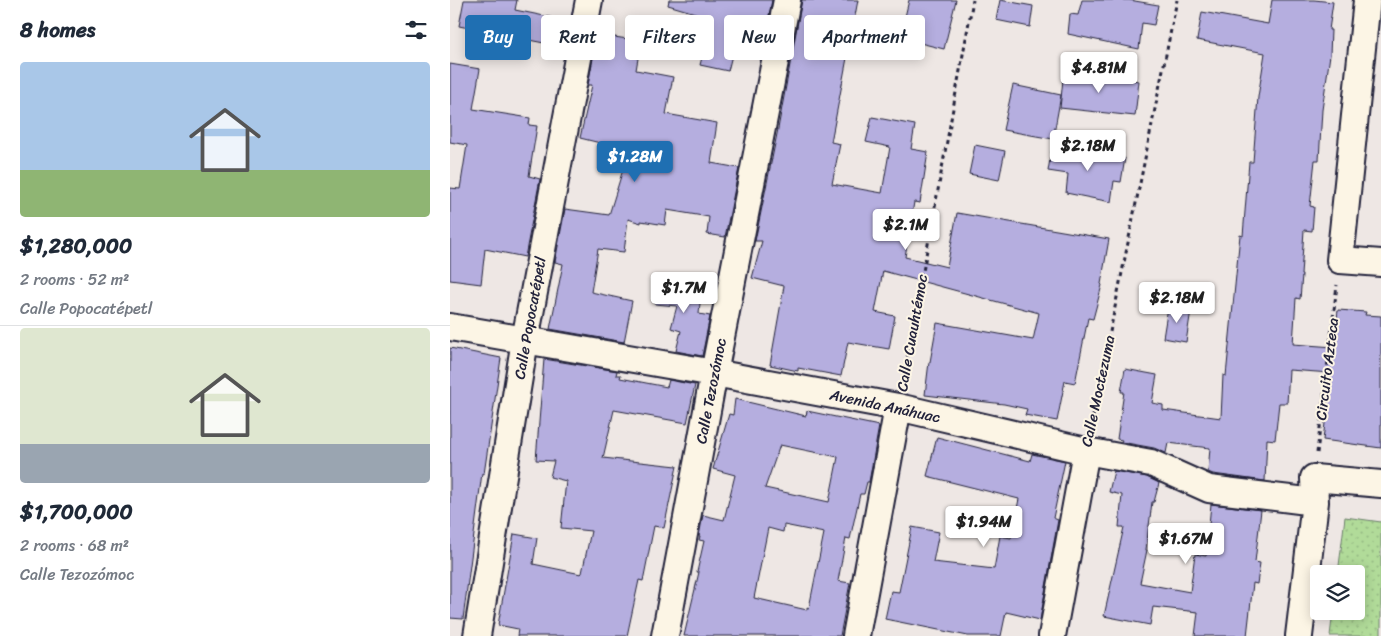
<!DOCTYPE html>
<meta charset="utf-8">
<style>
body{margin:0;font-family:Sriracha,sans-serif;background:#f2f2f3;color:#1f2937;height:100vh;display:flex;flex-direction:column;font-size:19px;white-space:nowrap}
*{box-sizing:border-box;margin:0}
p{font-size:16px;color:#747a83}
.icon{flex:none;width:28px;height:28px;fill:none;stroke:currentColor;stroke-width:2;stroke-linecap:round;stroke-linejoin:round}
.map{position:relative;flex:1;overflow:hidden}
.drawer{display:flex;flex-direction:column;background:#fff;width:450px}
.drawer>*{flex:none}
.top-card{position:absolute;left:15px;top:15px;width:475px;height:45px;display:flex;gap:10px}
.tools{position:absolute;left:860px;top:565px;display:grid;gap:10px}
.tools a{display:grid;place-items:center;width:55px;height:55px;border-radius:5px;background:#fff;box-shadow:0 2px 12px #0003;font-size:25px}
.price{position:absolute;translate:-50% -42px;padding:0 11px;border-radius:5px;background:#fff;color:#222;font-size:16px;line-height:32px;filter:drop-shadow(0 1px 2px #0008)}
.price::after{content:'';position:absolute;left:50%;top:30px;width:15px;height:11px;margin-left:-8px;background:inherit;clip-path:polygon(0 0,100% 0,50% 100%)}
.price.selected{background:#1f6fb2;color:#fff}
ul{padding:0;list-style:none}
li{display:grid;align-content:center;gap:10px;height:265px;padding:0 20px}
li+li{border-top:1px solid #e0e1e3}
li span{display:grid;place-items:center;height:155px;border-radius:5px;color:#555}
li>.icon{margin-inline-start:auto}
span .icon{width:90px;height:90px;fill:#fffc;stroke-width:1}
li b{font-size:21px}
h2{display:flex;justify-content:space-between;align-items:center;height:60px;padding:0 20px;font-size:21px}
.tag{padding:0 18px;border-radius:5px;background:#fff;box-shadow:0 2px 12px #0003;font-size:18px;line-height:45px}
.tag.selected{background:#1f6fb2;color:#fff}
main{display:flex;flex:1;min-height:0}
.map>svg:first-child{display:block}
.park{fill:url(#park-dots);stroke:#6a7e6a}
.building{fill:#b5aedf;stroke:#22223b;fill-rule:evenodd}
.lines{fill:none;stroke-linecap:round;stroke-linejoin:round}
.street-casing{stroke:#22223b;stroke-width:30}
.path{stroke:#22223b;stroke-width:3;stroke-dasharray:4 4;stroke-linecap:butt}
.street{stroke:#fcf5e5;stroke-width:26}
.labels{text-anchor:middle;stroke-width:4;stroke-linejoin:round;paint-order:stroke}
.street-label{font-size:15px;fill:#22223b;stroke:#fcf5e5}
</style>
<main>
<section class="drawer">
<h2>8 homes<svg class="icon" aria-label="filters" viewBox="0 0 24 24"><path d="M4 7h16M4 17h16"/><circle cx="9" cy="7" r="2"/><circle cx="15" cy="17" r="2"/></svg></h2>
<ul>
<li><span style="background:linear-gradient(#a9c7e8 70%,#8fb573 0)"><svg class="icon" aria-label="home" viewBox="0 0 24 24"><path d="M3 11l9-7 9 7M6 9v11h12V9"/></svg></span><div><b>$1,280,000</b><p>2 rooms · 52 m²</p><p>Calle Popocatépetl</p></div></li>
<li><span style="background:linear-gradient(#dfe7d0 75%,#9aa5b1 0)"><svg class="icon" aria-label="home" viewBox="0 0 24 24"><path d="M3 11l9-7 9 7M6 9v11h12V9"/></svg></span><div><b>$1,700,000</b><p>2 rooms · 68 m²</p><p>Calle Tezozómoc</p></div></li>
</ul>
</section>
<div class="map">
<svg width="931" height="636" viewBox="0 0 931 636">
<defs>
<pattern id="park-dots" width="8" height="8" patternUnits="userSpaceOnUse" patternTransform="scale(1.25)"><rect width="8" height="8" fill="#b1db99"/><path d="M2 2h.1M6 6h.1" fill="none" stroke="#98bc85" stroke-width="1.8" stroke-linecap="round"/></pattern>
</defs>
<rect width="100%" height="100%" fill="#eee7e4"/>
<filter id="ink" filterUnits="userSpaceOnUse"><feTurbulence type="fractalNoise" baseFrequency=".02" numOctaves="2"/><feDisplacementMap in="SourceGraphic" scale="10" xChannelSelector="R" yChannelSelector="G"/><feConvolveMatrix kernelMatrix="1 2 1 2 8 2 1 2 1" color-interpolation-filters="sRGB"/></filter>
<g filter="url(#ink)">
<path class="park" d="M895,517L931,522V636H880L883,611H906V574H888Z"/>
<path class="building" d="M14,0H67L65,10L109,19L104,45L9,26Z
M219,0H322L313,47L301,44L300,47L285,43L278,71L250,65L262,18L218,5Z
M352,0H408L381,142L390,144L382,184L432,193L440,147L416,142L422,117L465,125L461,149L478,152L470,203L464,202L455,257L497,267L507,213L659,239L651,284L652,285L643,319L638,318L625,383L615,381L607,421L575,415L577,409L554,404L475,395L479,362H480L487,323L583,340L589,313L433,271L425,312L445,316L439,349L398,342L391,376L348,368V371L320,365L334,286L302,278L312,241H305L327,134Z
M459,0H506L494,49L450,38Z
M550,0L583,6L580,27L546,20Z
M632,0H679L708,5L704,25L692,23L689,49L618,34L620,14L628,15Z
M822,0H864L883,2L879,30H881L880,55L872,110L869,160H865L860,206L864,207L862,231L854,230L851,275H852L850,299L846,298L843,344L884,347L888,310L916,312L915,315L931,316V448L873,440L881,373L839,370L837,403H829L825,440L817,439L815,481L763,474L758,472L760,448L718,443L716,453L704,448L671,442L672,440L667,439L674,392H671L675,369L707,375L702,403L713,405V410L771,418L773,375L776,376L790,235L793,236L799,162H803L808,97L815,53L747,40L752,12L818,24Z
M151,35L191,41L186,70L223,77L216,114L267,123L261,163L289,168L275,237L257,234L259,217L217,210L215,225L191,221V223L178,219L174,252L148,249L141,292L182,301L174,342L100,329L113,264L105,262L115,209L159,215L179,150L130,138L142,85H138L144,53L148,54Z
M0,64L30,69L23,109L80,118L79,125L87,126L79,176L90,179L75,257L35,249L31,284L0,280V188L10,189L17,145L0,142Z
M614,70L689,81L685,116L610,108Z
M563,85L611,95L603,139L553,130Z
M525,145L555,151L549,180L519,174Z
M602,147L675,158L671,182L664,181L661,202L616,193L618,174L598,171Z
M208,276L236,279L235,291L251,292L249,314L260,316L252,356L226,351L231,331L221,328L227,306L205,304Z
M718,307L741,310L736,342L713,338Z
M0,348L51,358L34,474L32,473L13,619L0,618Z
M94,359L167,371L166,375H171L170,378L217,387L219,380L245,385L237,423L164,410L153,458L227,466L214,528L204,526L193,581L189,580L177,636H67L68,629L48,625L64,534L87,538L83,564L131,574L132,573L141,531L111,528L116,481L100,477L104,461L86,460Z
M285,399L356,416L357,411L429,426L419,482H417L414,494H410L400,539L396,538L388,581L400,583L390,636H234L249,572H247L254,541L249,540L250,536H249L253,515L274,520L285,475L263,469L279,414L283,415ZM330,445L388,457L379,502L315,488ZM334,525L374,533L359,608L357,607V610L304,598L318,528L333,532Z
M487,437L580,461L582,454L615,461L603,518L608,520L590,620L556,612L551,636H518L435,619L441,591L449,592L462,527L489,532L483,562L544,569L550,536L561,538L569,499L477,476Z
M664,471L697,477L709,483L704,502H702L696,550H697L690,583L740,592L745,554L756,556L761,504L811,510L805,562L810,563L807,584L803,583L797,636H745L748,612L703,607L700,625L654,616L674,527H669L672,495L659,492Z"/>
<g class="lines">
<defs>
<path id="street" d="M917,0L890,260L931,263
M0,327L264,373L448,407L636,451L701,463L759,489L865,502
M27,636L75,340L139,0
M215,636L264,373L337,0
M406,636L448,407
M602,636L636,451
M849,636L865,502L864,478L931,484"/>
</defs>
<use href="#street" class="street-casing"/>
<path class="path" d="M453,380L523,0
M641,426L727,0
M867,453L887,285"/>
<use href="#street" class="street"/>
</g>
</g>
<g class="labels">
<g class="street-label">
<text transform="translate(80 318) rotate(-80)" y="5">Calle Popocatépetl</text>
<text transform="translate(462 333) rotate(-80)" y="5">Calle Cuauhtémoc</text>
<text transform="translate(877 369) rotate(-83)" y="5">Circuito Azteca</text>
<text transform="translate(261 391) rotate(-79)" y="5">Calle Tezozómoc</text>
<text transform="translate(648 391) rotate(-78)" y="5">Calle Moctezuma</text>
<text transform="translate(435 406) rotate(12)" y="5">Avenida Anáhuac</text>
</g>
</g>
</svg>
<div class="tools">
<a><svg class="icon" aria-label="layers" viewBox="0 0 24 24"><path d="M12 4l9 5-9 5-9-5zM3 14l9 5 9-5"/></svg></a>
</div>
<b class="price" style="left:649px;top:94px">$4.81M</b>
<b class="price" style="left:638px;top:172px">$2.18M</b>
<b class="price selected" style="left:185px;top:183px">$1.28M</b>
<b class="price" style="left:456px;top:251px">$2.1M</b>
<b class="price" style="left:234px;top:314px">$1.7M</b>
<b class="price" style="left:727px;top:324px">$2.18M</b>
<b class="price" style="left:534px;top:548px">$1.94M</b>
<b class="price" style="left:736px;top:565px">$1.67M</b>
<div class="top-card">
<a class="tag selected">Buy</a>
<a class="tag">Rent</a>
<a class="tag">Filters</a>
<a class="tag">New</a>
<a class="tag">Apartment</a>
</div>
</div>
</main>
